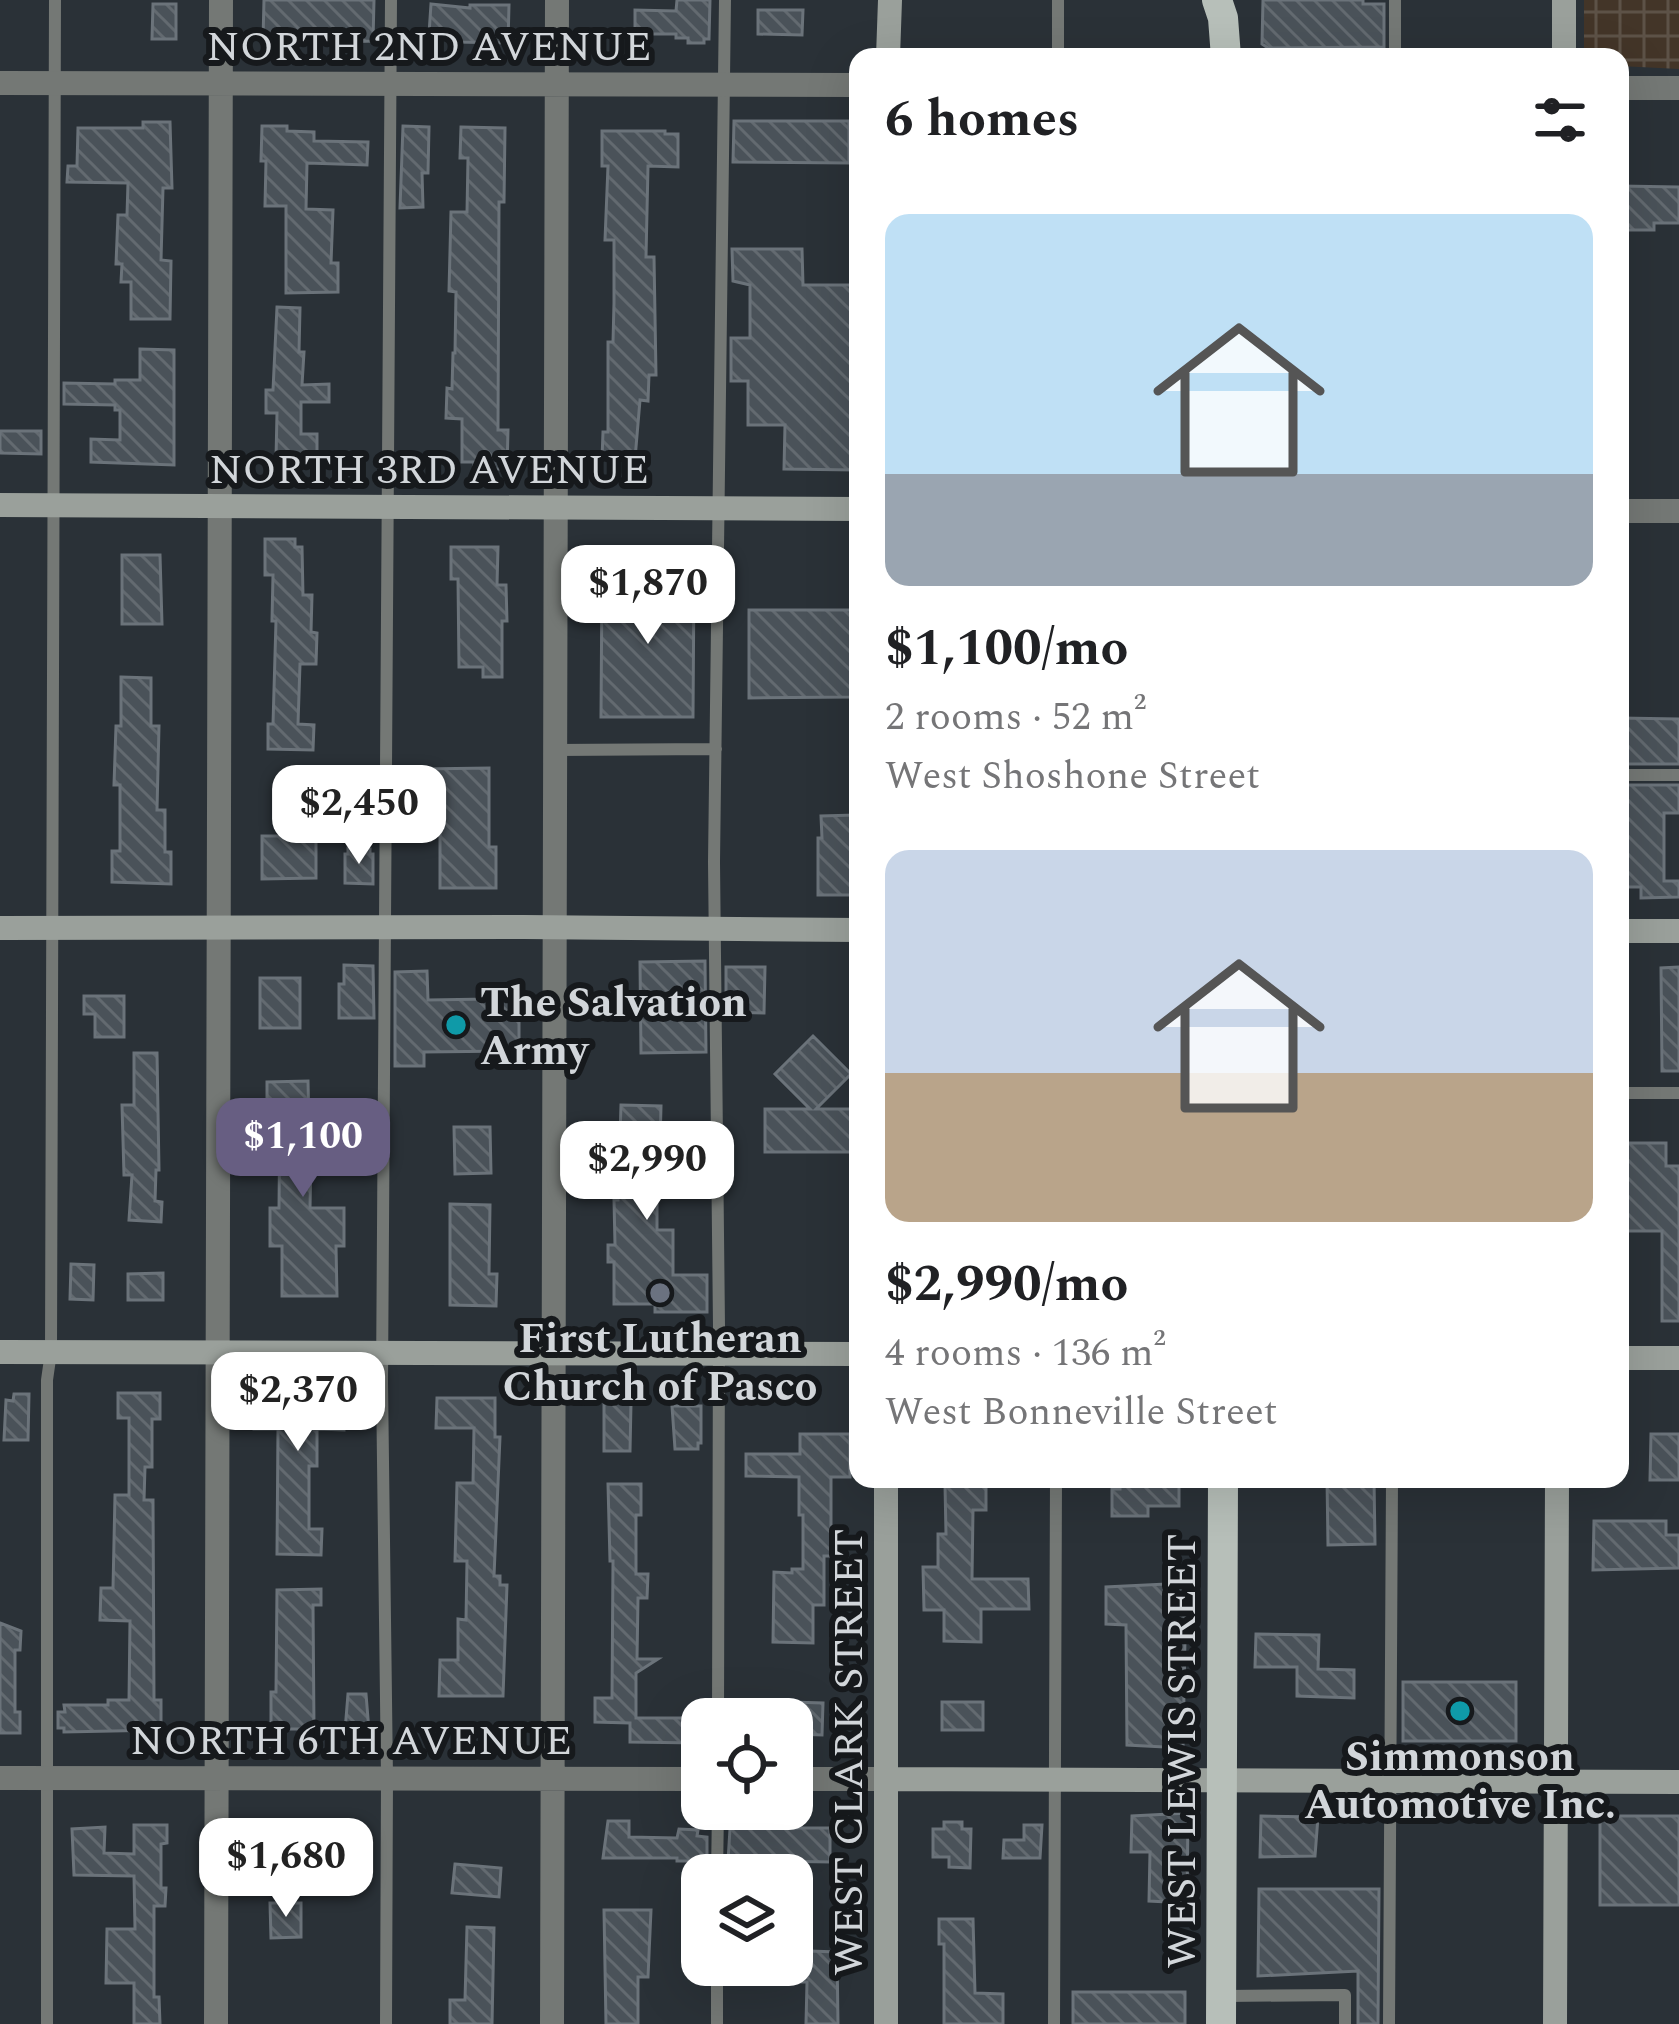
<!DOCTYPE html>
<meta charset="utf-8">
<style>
body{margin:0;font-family:Spectral,serif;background:#f6f6f6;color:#202124;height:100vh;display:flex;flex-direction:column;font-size:45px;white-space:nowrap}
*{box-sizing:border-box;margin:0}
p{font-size:39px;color:#757577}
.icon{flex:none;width:66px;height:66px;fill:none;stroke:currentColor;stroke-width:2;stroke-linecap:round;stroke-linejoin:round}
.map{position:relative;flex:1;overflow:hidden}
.panel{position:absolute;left:849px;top:48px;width:780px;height:1440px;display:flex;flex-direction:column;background:#fff;border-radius:24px;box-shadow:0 12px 48px #0002}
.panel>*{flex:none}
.controls{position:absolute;left:681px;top:1698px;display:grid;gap:24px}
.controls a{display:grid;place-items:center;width:132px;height:132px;border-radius:24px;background:#fff;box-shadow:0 12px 48px #0002;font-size:60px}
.price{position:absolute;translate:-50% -102px;padding:0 27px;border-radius:24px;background:#fff;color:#222;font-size:39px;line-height:78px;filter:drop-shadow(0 3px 6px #0008)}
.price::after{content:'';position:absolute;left:50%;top:72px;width:36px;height:27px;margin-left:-18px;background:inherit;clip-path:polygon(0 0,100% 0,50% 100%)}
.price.active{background:#675e82;color:#fff}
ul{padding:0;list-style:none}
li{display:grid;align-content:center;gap:24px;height:636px;padding:0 36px}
li span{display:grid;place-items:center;height:372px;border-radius:24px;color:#555}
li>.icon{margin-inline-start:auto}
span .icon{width:216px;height:216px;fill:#fffc;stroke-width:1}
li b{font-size:51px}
h2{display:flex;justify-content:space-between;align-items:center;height:144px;padding:0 36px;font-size:51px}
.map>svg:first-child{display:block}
.industrial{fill:url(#industrial-grid)}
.building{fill:url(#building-back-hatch);stroke:#6b737a;stroke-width:3}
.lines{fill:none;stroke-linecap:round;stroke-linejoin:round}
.lane{stroke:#747875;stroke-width:12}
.street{stroke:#747875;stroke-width:24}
.secondary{stroke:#9aa09b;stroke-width:24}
.primary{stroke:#b7bfb9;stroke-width:30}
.culture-dot{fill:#0f9aa8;stroke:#16191c;stroke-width:4.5}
.worship-dot{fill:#6b7280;stroke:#16191c;stroke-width:4.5}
.labels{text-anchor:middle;stroke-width:12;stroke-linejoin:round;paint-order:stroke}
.street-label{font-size:42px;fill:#d2d6da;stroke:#16191c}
.poi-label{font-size:42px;font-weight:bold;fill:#d2d6da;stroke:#16191c}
</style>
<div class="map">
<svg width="1679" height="2024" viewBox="0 0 1679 2024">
<defs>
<pattern id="industrial-grid" width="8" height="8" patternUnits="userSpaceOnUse" patternTransform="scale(3)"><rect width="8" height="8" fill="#433528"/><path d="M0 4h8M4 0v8" fill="none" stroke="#5d5247"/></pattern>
<pattern id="building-back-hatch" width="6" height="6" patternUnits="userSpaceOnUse" patternTransform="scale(3)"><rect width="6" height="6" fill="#4a5259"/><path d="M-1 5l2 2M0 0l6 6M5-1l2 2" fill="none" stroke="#636a70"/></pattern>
</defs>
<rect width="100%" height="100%" fill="#2a3137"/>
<path class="industrial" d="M1584,0H1679V69L1620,66V57H1584Z"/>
<path class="building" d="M264,0H374L373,41L308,43L263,40Z
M677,0H710L709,39H704V43H688V38H676V34H635V10L676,11Z
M1263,0H1363V4H1384V47L1268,48L1262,44Z
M153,4H176V39H152Z
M431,4L470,8V5H509L508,43L457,42V37L429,34Z
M758,10H803L802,35L758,34Z
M734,121H849V163L733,162Z
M143,122H170L172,188H163L161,260L171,261L170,319H131V282H121L122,264H116L118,215H127L128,183L67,182L68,166H77L78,128H143Z
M262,126H287V131L314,132V141L368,142L367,165L307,163L306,209L333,210L331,263H338V292L286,293V206H265L266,161H261Z
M403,126L429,127L428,173H422L423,207L400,208Z
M461,127L505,128L504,202H499L498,430H508L507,469H474V462H462V419L446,418L447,388L452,389L453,353H455L456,292L449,291L451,212H467L468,158H460Z
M602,131H665V134H678V167L648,166L646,257H654L656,375H649L648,401L640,400L635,459H602L603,432H608V342H613L614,303V240H605L608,166H602Z
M1620,186L1679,187V223H1654V230H1620Z
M732,249H802L803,285H855V470L784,469L785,425H748V381H731V338H750V285L733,281Z
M277,307L300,308L299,352H304L302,385L329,384V402H301V434H317V459H276L277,413H266V390H273Z
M140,349L174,350V465L91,462V439L120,440V410H115V405L64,404V383L115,384V380H140Z
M0,431H41V454L0,453Z
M265,539H295V547H302L303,595H312L311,632L317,633L316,664H300L298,724L314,725L313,750L268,749V724H273L276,621H272L273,575H265Z
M451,547H498L497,585H506L507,621H502V677H483V667H459L458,579H451Z
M122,555H160L162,624H122Z
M602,576H694L693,717H601Z
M749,610H852V697L749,698Z
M121,677L151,678V726H159L157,810H165V852H171V884L112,882V851H120V785H114L116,726H121Z
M1620,718L1679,719V764H1620Z
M489,768V847H496V888H440V831H423V769Z
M1620,785H1679V813H1664V881H1679V897L1641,898V887H1620Z
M855,815V895H818V838H822L821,816Z
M262,836H316V878L262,879Z
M348,848L370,849V854H373V884L345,883V854H348Z
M705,961L706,1052L641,1053L640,962Z
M344,965L373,966L374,1018H339V984H344Z
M726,967H765L764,1013L726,1012Z
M1679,967V1071H1662L1661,968Z
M427,971L428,1000L489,999V995H519V1051L424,1052V1066H395V972Z
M260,978H300V1028H260Z
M84,996H124V1037H95V1014H84Z
M813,1036L851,1074L816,1109H853L854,1152H765V1109H810L775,1074Z
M134,1053H157L159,1170H156L155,1201L162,1202L161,1222L129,1220L132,1175H124L122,1105H134Z
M308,1081L309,1127H330V1153H311L310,1208H344V1246H336L337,1296H282V1246H270V1208H279L280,1105H267V1082Z
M621,1105L661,1106L660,1146H667L666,1180H657V1230H673V1275H707V1312H655V1304H614V1262H608V1245H615L614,1200H618Z
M454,1127H490L491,1173L455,1174Z
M1620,1143H1666V1166H1679V1321H1662V1231H1620Z
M450,1204L490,1205L489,1274H497L496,1306L450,1305Z
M71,1264L94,1265L93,1300L70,1299Z
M163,1273V1300H128V1274Z
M255,1387H345L344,1430L317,1429V1466H309V1529H322L321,1555L277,1554L278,1429H254Z
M118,1393H160V1419H152V1467H145L144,1500H153L154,1700H161V1730L64,1732V1728H58V1712H65L64,1705H108V1700H129L130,1621L100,1620L101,1588H113L115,1495H129V1418H118Z
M14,1394H29L28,1440H4L6,1400L13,1401Z
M437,1398H495V1437H500L494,1576H500V1585H507L503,1696H439L440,1660H458V1619L466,1620L467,1561H455L457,1483H473L474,1428H436Z
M604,1403H631L630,1451H604Z
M672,1406H701V1443H698V1449H675Z
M800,1434H850V1477H831V1527H838V1556H824V1605H813V1643L773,1642L774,1572L792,1573V1569H803V1515H799V1477L746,1476V1454H800Z
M1651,1434H1679V1480H1650Z
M1120,1479H1149V1484H1179V1506H1148V1516H1112V1489H1120Z
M1327,1479H1374L1375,1544L1328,1545Z
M608,1484H641V1515H636V1574H648L647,1598H638L637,1659H658L636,1673V1718H702V1735H697V1743L630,1742V1723L595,1722V1698H612L613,1561H610Z
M945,1485H986V1510H973L972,1579H1028L1029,1609H981V1642L944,1641V1610H924L923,1567H938V1534H946Z
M1594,1521H1666V1535H1679V1568L1593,1570Z
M1186,1583L1183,1748L1127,1745L1126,1625L1106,1624V1587Z
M321,1589V1605H313L314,1729H271V1692H276L277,1590Z
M0,1623L21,1631L20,1650H15V1712H20V1733H0Z
M1256,1634L1319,1635L1318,1669L1354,1670V1698L1297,1696V1667H1255Z
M1403,1682H1516V1741H1403Z
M348,1694H366L369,1731H345Z
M790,1702L823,1703L822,1735L792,1734Z
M942,1702H983V1730H942Z
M731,1813H770V1828H830V1862L768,1861V1875H730V1861H728Z
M1188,1813L1187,1903L1149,1901L1150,1852H1131L1132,1816Z
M1261,1816L1318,1817L1315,1856L1260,1857Z
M1600,1816H1679V1905H1600Z
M257,1820H278L279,1829H296V1856H254V1829H257Z
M608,1821H629V1837L677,1838L679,1829L698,1830L697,1836L707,1837V1861H677V1858H603Z
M944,1822H962V1829H971L970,1868L949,1867V1857H933V1829H944Z
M134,1825H167V1843L161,1844V1888H166L165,1906H154V1997H159L160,2024H134V1983H106L107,1929H135L134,1876L74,1875L72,1829L105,1827L104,1853L134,1854Z
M1024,1825H1042L1040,1858H1003L1004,1840H1024Z
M455,1864L501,1868L499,1897L452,1893Z
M1259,1889H1379L1378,2024H1358V1971L1258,1976Z
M270,1903H301V1937L271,1938Z
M604,1910H651L648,1977H638V2024H606Z
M939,1919H973L975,1993L1003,1994V2024H944V1944H939Z
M467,1927L494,1928L492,2024H450V2000H465Z
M809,1951L837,1952L838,2024H806L807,1982H799L800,1960H809Z
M1073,1992H1185V2024H1073Z"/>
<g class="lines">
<path class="lane" d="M1058,57V0
M1395,57V0
M555,750L716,749
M1620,775H1679
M1620,1093H1679
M718,1719L719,1327L714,862L725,0
M717,1875L718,1809
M1225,1996L1345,1995V2024
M47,2024V1380L51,1352L55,0
M386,2024L387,1778L382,1382L391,0
M717,2024V1965
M1054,2024L1056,1479
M1389,2024L1392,1479"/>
<path class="street" d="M0,83L858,85
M1620,88H1679
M1620,511H1679
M0,1778L702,1779
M792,1779H886
M216,2024L221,0
M552,2024L557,0"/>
<path class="secondary" d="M1564,0V57
M888,57L890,0
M0,505L858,509
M0,928L524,927L858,930
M1620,931H1679
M0,1352L858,1354
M1620,1358H1679
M886,1479V2024
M886,1779L1679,1782
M1555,2024L1557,1479"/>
<path class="primary" d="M1217,0L1223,18L1226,57
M1221,2024L1223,1479"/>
</g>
<g class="culture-dot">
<circle cx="456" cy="1025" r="12"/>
<circle cx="1460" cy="1711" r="12"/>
</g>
<circle class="worship-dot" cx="660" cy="1293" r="12"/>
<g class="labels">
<g class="street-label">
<text x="429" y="60">NORTH 2ND AVENUE</text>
<text x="429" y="483">NORTH 3RD AVENUE</text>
<text x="351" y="1754">NORTH 6TH AVENUE</text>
<text transform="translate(1180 1751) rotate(-90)" y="15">WEST LEWIS STREET</text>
<text transform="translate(847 1752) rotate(-90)" y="15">WEST CLARK STREET</text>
</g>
<g class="poi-label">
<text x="480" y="1016" text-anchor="start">The Salvation<tspan x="480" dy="48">Army</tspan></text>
<text x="660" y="1352">First Lutheran<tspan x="660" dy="48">Church of Pasco</tspan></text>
<text x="1460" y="1770">Simmonson<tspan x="1460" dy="48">Automotive Inc.</tspan></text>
</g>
</g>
</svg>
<div class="controls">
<a><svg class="icon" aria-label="locate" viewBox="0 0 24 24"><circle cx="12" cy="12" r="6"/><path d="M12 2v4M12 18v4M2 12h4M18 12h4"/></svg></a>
<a><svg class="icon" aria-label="layers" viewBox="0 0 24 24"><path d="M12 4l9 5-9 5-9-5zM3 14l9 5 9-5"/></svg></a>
</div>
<b class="price" style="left:648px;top:647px">$1,870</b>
<b class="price" style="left:359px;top:867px">$2,450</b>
<b class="price active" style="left:303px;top:1200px">$1,100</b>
<b class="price" style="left:647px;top:1223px">$2,990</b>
<b class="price" style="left:298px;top:1454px">$2,370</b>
<b class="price" style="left:286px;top:1920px">$1,680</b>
<section class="panel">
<h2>6 homes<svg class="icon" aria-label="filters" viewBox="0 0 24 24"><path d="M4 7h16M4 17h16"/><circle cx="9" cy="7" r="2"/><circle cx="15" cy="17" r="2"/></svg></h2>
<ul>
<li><span style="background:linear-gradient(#bfe0f5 70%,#9aa5b1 0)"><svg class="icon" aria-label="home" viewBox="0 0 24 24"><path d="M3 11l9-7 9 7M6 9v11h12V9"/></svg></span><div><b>$1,100/mo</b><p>2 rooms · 52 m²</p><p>West Shoshone Street</p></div></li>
<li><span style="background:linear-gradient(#c9d6e8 60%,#b9a48a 0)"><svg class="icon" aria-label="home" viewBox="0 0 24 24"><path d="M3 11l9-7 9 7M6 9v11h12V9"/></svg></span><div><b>$2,990/mo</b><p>4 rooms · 136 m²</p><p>West Bonneville Street</p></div></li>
</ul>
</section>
</div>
